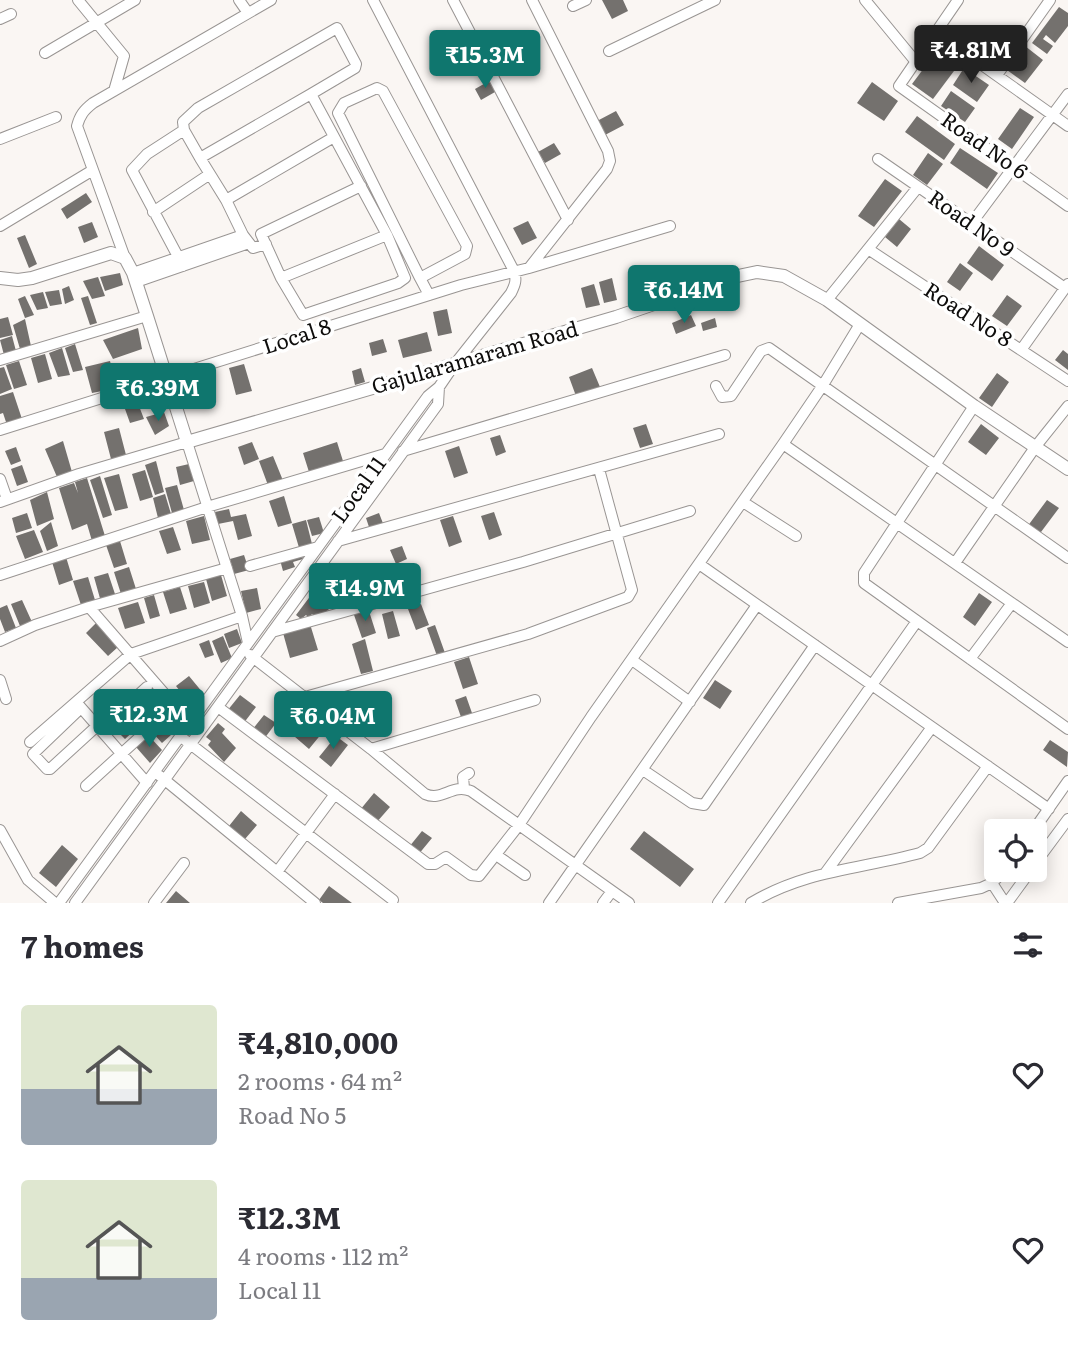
<!DOCTYPE html>
<meta charset="utf-8">
<style>
body{margin:0;font-family:Literata,serif;background:#f2f2f3;color:#2b2b33;height:100vh;display:flex;flex-direction:column;font-size:26px;white-space:nowrap}
*{box-sizing:border-box;margin:0}
p{font-size:23px;color:#7c7c81}
.icon{flex:none;width:38px;height:38px;fill:none;stroke:currentColor;stroke-width:2;stroke-linecap:round;stroke-linejoin:round}
.map{position:relative;height:903px;overflow:hidden}
.panel{display:flex;flex-direction:column;background:#fff;flex:1}
.panel>*{flex:none}
.controls{position:absolute;left:984px;top:819px;display:grid;gap:14px}
.controls a{display:grid;place-items:center;width:63px;height:63px;border-radius:7px;background:#fff;box-shadow:0 4px 18px #0003;font-size:35px}
.price{position:absolute;translate:-50% -60px;padding:0 16px;border-radius:7px;background:#0f766e;color:#fff;font-size:23px;line-height:46px;filter:drop-shadow(0 2px 4px #0008)}
.price::after{content:'';position:absolute;left:50%;top:42px;width:21px;height:16px;margin-left:-10px;background:inherit;clip-path:polygon(0 0,100% 0,50% 100%)}
.price.selected{background:#222;color:#fff}
ul{padding:0;list-style:none}
li{display:flex;align-items:center;gap:21px;height:175px;padding:0 21px}
li span{display:grid;place-items:center;flex:none;width:196px;height:140px;border-radius:7px;color:#555}
li>.icon{margin-inline-start:auto}
span .icon{width:84px;height:84px;fill:#fffc;stroke-width:1}
li b{font-size:30px}
h2{display:flex;justify-content:space-between;align-items:center;height:84px;padding:0 21px;font-size:30px}
.map>svg:first-child{display:block}
.building{fill:#74716e}
.lines{fill:none;stroke-linecap:round;stroke-linejoin:round}
.minor-casing{stroke:#999593;stroke-width:12}
.major-casing{stroke:#999593;stroke-width:14}
.minor{stroke:#fff;stroke-width:10}
.major{stroke:#fff;stroke-width:12}
.labels{text-anchor:middle;stroke-width:7;stroke-linejoin:round;paint-order:stroke}
.street-label{font-size:21px;fill:#0e0d0c;stroke:#fff}
</style>
<div class="map">
<svg width="1068" height="903" viewBox="0 0 1068 903">
<rect width="100%" height="100%" fill="#faf6f3"/>
<path class="building" d="M602,0H623L628,11L612,19Z
M1059,7L1068,13V26L1055,43L1046,35L1043,39L1053,46L1047,54L1032,43Z
M1025,46L1043,60L1025,83L1007,70Z
M936,52L957,67L933,99L912,84Z
M964,68L989,85L977,102L953,85Z
M489,81L495,92L481,100L475,89Z
M872,82L898,101L884,121L857,103Z
M951,91L975,108L965,122L941,106Z
M1020,108L1034,117L1012,149L998,139Z
M616,111L624,125L605,135L597,121Z
M917,116L955,144L944,160L905,132Z
M554,143L561,154L545,163L538,152Z
M960,148L998,173L987,189L950,163Z
M928,153L943,164L927,185L913,175Z
M885,179L902,191L874,227L858,216Z
M86,193L92,202L67,219L61,209Z
M899,219L911,229L897,247L885,237Z
M528,221L537,238L522,245L513,228Z
M92,222L98,237L84,243L78,227Z
M25,235L37,264L29,268L17,238Z
M979,246L1004,265L992,281L967,263Z
M960,263L973,273L960,291L947,282Z
M120,273L123,285L105,291L100,277Z
M98,277L105,296L92,299L83,281Z
M612,278L617,300L604,303L599,282Z
M594,284L600,305L586,308L581,288Z
M69,286L74,300L65,304L62,289Z
M59,290L62,304L50,306L45,292Z
M43,292L48,308L37,310L30,295Z
M1007,295L1022,306L1007,326L992,316Z
M25,296L34,315L25,318L18,299Z
M88,296L97,323L90,325L81,298Z
M447,309L452,333L438,336L433,312Z
M691,315L696,326L676,334L672,323Z
M8,317L13,335L0,338V319Z
M715,318L717,327L703,331L701,323Z
M25,319L31,346L20,349L13,325Z
M138,328L142,349L113,359L103,340Z
M427,332L432,351L403,358L398,340Z
M12,336L16,351L4,355L0,340Z
M383,339L387,352L372,356L369,343Z
M75,344L83,370L73,372L65,348Z
M62,348L70,375L58,377L49,353Z
M1063,350L1068,354V370L1055,360Z
M45,354L52,379L38,383L31,358Z
M19,361L27,385L14,389L6,365Z
M110,361L117,388L92,393L85,367Z
M244,364L252,391L236,395L229,368Z
M4,367L12,389L0,394V368Z
M361,368L365,382L355,385L352,371Z
M592,368L600,387L576,396L569,377Z
M997,373L1009,382L992,407L979,398Z
M13,392L22,419L7,425L3,413L0,414V396Z
M134,393L144,419L130,423L120,395Z
M164,412L169,426L155,435L146,417Z
M646,424L653,444L640,448L633,428Z
M981,424L999,438L986,455L968,442Z
M119,428L126,455L111,459L104,432Z
M500,435L506,452L496,456L490,438Z
M63,441L72,472L57,477L45,449Z
M252,442L259,459L244,465L238,447Z
M337,442L343,461L309,472L303,453Z
M459,446L468,473L454,478L445,451Z
M16,447L21,461L11,465L5,451Z
M273,456L284,483L269,488L259,461Z
M156,461L164,492L155,495L145,465Z
M189,464L194,481L180,485L176,467Z
M22,465L28,482L17,486L11,469Z
M145,470L153,497L140,501L132,474Z
M119,474L128,508L115,511L104,478Z
M100,476L112,515L103,518L90,480Z
M87,478L105,536L92,541L87,524L72,530L59,488L74,483L78,493L75,482Z
M177,485L184,510L172,513L165,488Z
M47,492L54,519L37,526L30,500Z
M165,494L171,514L158,518L153,498Z
M284,496L292,523L278,527L269,501Z
M1047,500L1059,508L1038,536L1027,527Z
M229,509L231,517L246,514L252,536L238,540L233,521L218,524L215,512Z
M494,512L502,535L489,540L481,516Z
M27,513L32,528L16,533L12,518Z
M379,513L384,526L370,530L366,518Z
M204,516L210,540L192,544L186,521Z
M453,516L462,542L449,547L440,520Z
M319,517L324,533L312,536L307,520Z
M306,520L313,548L300,551L292,524Z
M51,522L58,546L47,551L40,531Z
M173,527L181,550L167,554L159,531Z
M34,530L43,552L25,559L16,536Z
M120,541L127,564L114,568L106,545Z
M402,546L407,559L396,564L390,550Z
M301,553L303,559L293,562L295,567L283,571L280,560Z
M244,555L249,570L234,574L230,559Z
M66,557L73,580L59,585L52,562Z
M129,567L136,589L121,594L114,572Z
M108,573L116,597L101,602L94,577Z
M221,575L227,596L212,601L206,579Z
M88,577L95,600L81,605L73,581Z
M204,582L210,603L194,608L188,586Z
M321,582L325,586L324,587L327,590L325,592L331,601L329,604L332,606L324,614L316,618L312,614L309,618L306,615L301,619L296,615Z
M180,587L187,609L170,614L163,592Z
M257,588L261,609L246,613L241,591Z
M979,593L992,602L975,626L963,617Z
M154,595L160,616L150,619L144,598Z
M22,600L32,622L20,626L11,604Z
M138,602L145,623L125,629L118,608Z
M421,604L429,625L416,630L408,609Z
M7,605L16,628L5,632L0,619V608Z
M368,608L376,633L362,638L353,612Z
M393,611L400,636L388,639L382,614Z
M96,623L118,647L108,656L86,633Z
M310,624L318,650L290,658L283,633Z
M435,625L445,653L437,656L427,628Z
M237,629L242,643L229,648L224,634Z
M223,636L232,658L221,663L212,641Z
M365,639L373,671L361,674L352,644Z
M209,640L214,655L205,658L199,644Z
M469,657L478,684L463,689L454,662Z
M189,676L203,693L190,704L176,686Z
M715,680L732,691L720,709L703,698Z
M145,690L161,706L125,739L110,724Z
M240,695L256,707L243,724L227,711Z
M466,696L472,713L461,717L455,700Z
M305,709L327,727L309,749L287,730Z
M264,715L276,723L264,739L252,730Z
M218,723L225,729L222,733L236,748L224,762L208,745L211,741L206,737Z
M161,724L171,735L162,743L150,730Z
M148,735L162,750L150,763L136,747Z
M336,736L348,745L331,767L319,757Z
M1050,740L1068,752L1067,767L1043,750Z
M374,793L390,807L376,823L360,810Z
M241,811L257,825L245,839L229,826Z
M422,831L432,838L418,855L409,847Z
M644,831L694,869L680,887L630,849Z
M62,845L78,859L56,887L39,873Z
M329,886L352,903H323L319,900Z
M176,891L190,903H166Z"/>
<g class="lines">
<defs>
<path id="minor" d="M78,0L124,56L114,91
M239,0L248,13
M453,0L568,220
M865,0L916,62
M958,0L899,86L1068,206
M573,6L586,0
M0,19L11,14
M937,33L1068,126
M609,51L715,0
M45,53L135,0
M997,75L1050,0
M0,139L56,117
M200,158L184,130L183,122L198,108L337,28L356,64L355,68L311,94L387,235L405,278L398,283L303,315L281,278L261,234L361,186
M878,159L1065,288
M226,200L334,137
M153,212L210,174
M971,224L1068,94
M0,226L93,170
M266,244L253,248L243,235L226,200L200,158L311,94
M868,249L1068,381
M125,258L77,126C80,115 84,110 93,103L271,0
M183,266L132,170L147,154L184,130
M529,268L670,226
M133,273L243,235
M281,278L387,235
M420,278L465,254L467,246L383,91L377,88L344,103L338,113L420,278L429,295
M136,282L249,243
M827,300L918,187
M1021,350L1068,284
M0,360L147,316
M716,386L722,397L731,396L761,351L769,348L1068,558
M974,406L864,573V583L1068,729
M0,430L461,285L529,268L607,169L610,161L608,151L532,0
M783,444L1068,642
M403,451L725,355
M0,479L7,499
M0,502L79,474L187,442L242,616L248,643
M743,502L796,536
M338,541L719,434
M955,563L1036,446L1068,406
M699,564L1049,809
M250,566L318,547
M0,575L207,507L385,454
M89,607L227,568
M272,632L523,562L690,511
M0,641L35,625L89,607L190,723
M250,655L371,749L425,794C442,802 452,783 471,791L629,903
M970,659L1012,603
M632,660L690,702
M0,680L6,699
M305,697L528,634L628,597L632,590L599,469
M77,703L147,783
M218,707L428,864H435L446,857L471,875L479,876L519,825L591,717L783,444L823,385L860,324
M81,708L33,754L47,769H50L97,726
M100,730L147,687
M185,740L393,900
M30,742L131,654L242,616
M371,749L535,700
M643,770L692,803L704,805L815,645
M160,776L315,903
M86,786L175,705
M464,788L463,777L469,773
M0,830L28,880L55,903
M1033,831L1068,781
M496,855L525,875
M1034,865L1068,819
M277,872L335,794
M826,872L932,727
M992,883L1005,903
M59,903L428,396L439,387L454,365L511,293C515,285 517,280 514,271L373,0
M75,903L438,404L439,387
M154,903L184,863
M549,903L757,605
M603,903L612,891
M718,903L917,621
M751,903C806,870 861,869 920,853L928,848L988,766
M898,903L981,888L992,883L1005,870
M1007,903L1031,870"/>
<path id="major" d="M0,278L18,280L32,278L111,253L125,258L133,273L147,316L187,442L616,317L733,277L757,272L784,276L827,300L974,406L1068,469"/>
</defs>
<use href="#minor" class="minor-casing"/>
<use href="#major" class="major-casing"/>
<use href="#minor" class="minor"/>
<use href="#major" class="major"/>
</g>
<g class="labels">
<g class="street-label">
<text transform="translate(984 146) rotate(35)" y="7">Road No 6</text>
<text transform="translate(971 224) rotate(35)" y="7">Road No 9</text>
<text transform="translate(968 315) rotate(33)" y="7">Road No 8</text>
<text transform="translate(297 337) rotate(-18)" y="7">Local 8</text>
<text transform="translate(475 358) rotate(-16)" y="7">Gajularamaram Road</text>
<text transform="translate(359 490) rotate(-54)" y="7">Local 11</text>
</g>
</g>
</svg>
<div class="controls">
<a><svg class="icon" aria-label="locate" viewBox="0 0 24 24"><circle cx="12" cy="12" r="6"/><path d="M12 2v4M12 18v4M2 12h4M18 12h4"/></svg></a>
</div>
<b class="price selected" style="left:971px;top:85px">₹4.81M</b>
<b class="price" style="left:485px;top:90px">₹15.3M</b>
<b class="price" style="left:684px;top:325px">₹6.14M</b>
<b class="price" style="left:158px;top:423px">₹6.39M</b>
<b class="price" style="left:365px;top:623px">₹14.9M</b>
<b class="price" style="left:149px;top:749px">₹12.3M</b>
<b class="price" style="left:333px;top:751px">₹6.04M</b>
</div>
<section class="panel">
<h2>7 homes<svg class="icon" aria-label="filters" viewBox="0 0 24 24"><path d="M4 7h16M4 17h16"/><circle cx="9" cy="7" r="2"/><circle cx="15" cy="17" r="2"/></svg></h2>
<ul>
<li><span style="background:linear-gradient(#dfe7d0 60%,#9aa5b1 0)"><svg class="icon" aria-label="home" viewBox="0 0 24 24"><path d="M3 11l9-7 9 7M6 9v11h12V9"/></svg></span><div><b>₹4,810,000</b><p>2 rooms · 64 m²</p><p>Road No 5</p></div><svg class="icon" aria-label="heart" viewBox="0 0 24 24"><path d="M12 20l-8-8c-3-5 5-10 8-4 3-6 11-1 8 4z"/></svg></li>
<li><span style="background:linear-gradient(#dfe7d0 70%,#9aa5b1 0)"><svg class="icon" aria-label="home" viewBox="0 0 24 24"><path d="M3 11l9-7 9 7M6 9v11h12V9"/></svg></span><div><b>₹12.3M</b><p>4 rooms · 112 m²</p><p>Local 11</p></div><svg class="icon" aria-label="heart" viewBox="0 0 24 24"><path d="M12 20l-8-8c-3-5 5-10 8-4 3-6 11-1 8 4z"/></svg></li>
</ul>
</section>
